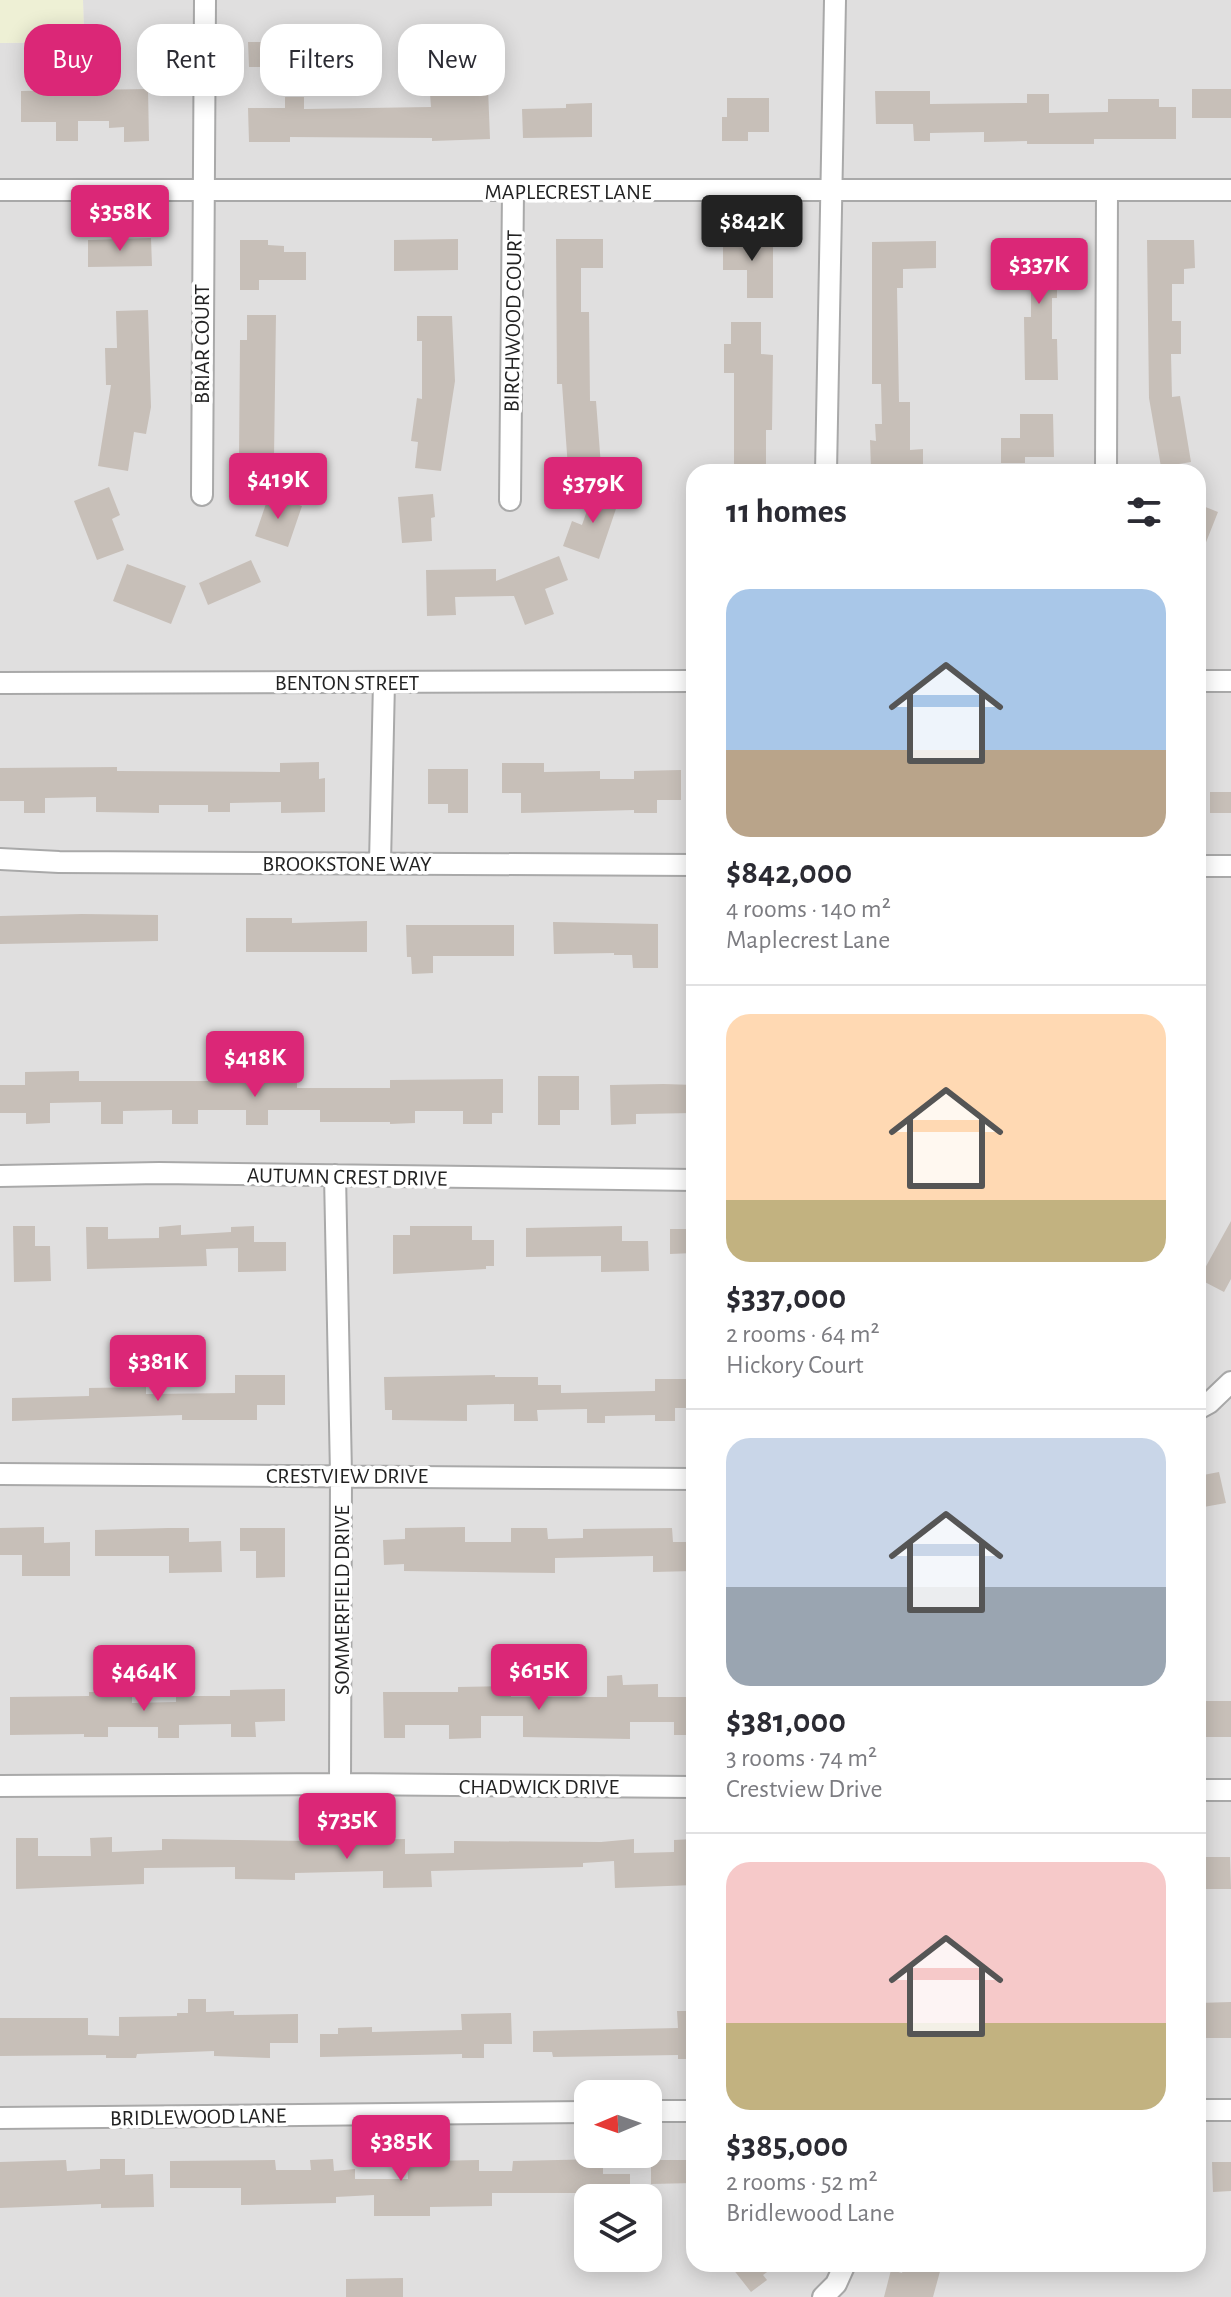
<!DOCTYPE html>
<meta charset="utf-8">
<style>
body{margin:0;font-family:"Alegreya Sans",sans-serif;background:#f2f2f3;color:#2b2b33;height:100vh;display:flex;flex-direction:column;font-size:30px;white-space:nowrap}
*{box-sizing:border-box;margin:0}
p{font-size:26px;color:#7c7c81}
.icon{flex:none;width:44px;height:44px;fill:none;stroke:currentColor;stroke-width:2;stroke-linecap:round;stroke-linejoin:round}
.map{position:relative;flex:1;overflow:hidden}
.details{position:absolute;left:686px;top:464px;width:520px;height:1808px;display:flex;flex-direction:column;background:#fff;border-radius:24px;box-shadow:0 4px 20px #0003}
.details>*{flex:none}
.hud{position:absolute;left:24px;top:24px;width:542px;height:72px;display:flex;gap:16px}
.needle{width:52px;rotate:268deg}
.tools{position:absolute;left:574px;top:2080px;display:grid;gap:16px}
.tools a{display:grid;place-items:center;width:88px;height:88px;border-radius:16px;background:#fff;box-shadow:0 4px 20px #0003;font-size:40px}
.price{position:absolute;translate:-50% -68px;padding:0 18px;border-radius:8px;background:#db2777;color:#fff;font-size:26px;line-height:52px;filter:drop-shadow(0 2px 4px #0008)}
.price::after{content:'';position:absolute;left:50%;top:48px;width:24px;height:18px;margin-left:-12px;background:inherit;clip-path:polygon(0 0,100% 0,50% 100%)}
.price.active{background:#222;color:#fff}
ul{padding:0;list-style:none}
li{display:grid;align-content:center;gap:16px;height:424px;padding:0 40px}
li+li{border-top:2px solid #e1e1e2}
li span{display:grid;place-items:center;height:248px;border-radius:24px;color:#555}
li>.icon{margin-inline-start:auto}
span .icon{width:144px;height:144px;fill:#fffc;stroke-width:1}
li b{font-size:34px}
h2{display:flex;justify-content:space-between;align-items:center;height:96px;padding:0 40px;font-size:34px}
.chip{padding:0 28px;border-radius:24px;background:#fff;box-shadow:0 4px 20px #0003;font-size:28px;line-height:72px}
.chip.active{background:#db2777;color:#fff}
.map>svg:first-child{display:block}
.residential{fill:#e0dfdf;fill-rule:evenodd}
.farmland{fill:#eef0d5}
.building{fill:#c7bfb8}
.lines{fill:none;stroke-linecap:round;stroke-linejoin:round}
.minor-casing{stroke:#a9a9a9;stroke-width:24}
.minor{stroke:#fff;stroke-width:20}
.labels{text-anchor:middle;stroke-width:7;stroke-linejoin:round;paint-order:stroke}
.street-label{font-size:22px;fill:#222;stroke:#fff}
</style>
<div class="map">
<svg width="1231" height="2297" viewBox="0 0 1231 2297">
<rect width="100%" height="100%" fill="#f2efe9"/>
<path class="residential" d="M83,0H1231V2297H0V43L84,42ZM694,472H1198V2264H694ZM588,2094H648V2154H588ZM588,2198H648V2258H588Z"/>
<path class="farmland" d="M0,0H83L84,42L0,43Z"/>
<path class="building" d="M248,42H272L273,67H249Z
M488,88L490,139L432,141V138L290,137V142H249L248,108H285V97H304V109L431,107L430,93H460V89Z
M148,89L149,141L124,142V127L109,128V121H78V141H56V122H21V91Z
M1192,89H1231V118H1192Z
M875,91H930V104L1027,103V94H1049V113L1108,112V99H1159V107H1176V139H1094V144H1027V141L984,142V132L930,133V141H914L913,124H876Z
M727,98H769V132H748V141H722V117H727Z
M592,103V137L523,138L522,109L566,108V104Z
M151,238L152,266L88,267V240Z
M723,238H773V298H747V270H723Z
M458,239V270L394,271V240Z
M556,239H603V268H581V312H589L590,401H596L601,466L568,468L562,384H557Z
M1013,239H1057V298H1052V339H1057L1058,380H1025L1024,317H1031V269H1013Z
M240,240H268V245L284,246V252H306V280H259V290H240Z
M1147,240H1194L1195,268L1184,269V284H1172V321H1181V354H1171L1172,397L1180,396L1191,462L1161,467L1149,398Z
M936,241V268L903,269V288H897L899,402H910V450L923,449V468L871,469L870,440L876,441L875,424H882L881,384H872V242Z
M148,310L151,407L146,434L134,432L128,471L98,466L111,385H106L105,348H117L116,311Z
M247,315H276L274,458H239L240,340H247Z
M417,316H452L455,381L441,471L415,468L418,442L411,441L417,398L422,399V341H417Z
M731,322H761V354L773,355L772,430H766V467H734V373H724V344H731Z
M1020,414H1053L1054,457H1025V463H1001V438H1020Z
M109,487L120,515L112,519L124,550L97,560L74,501Z
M595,488L620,497L599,559L563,546L572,521L582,525Z
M433,494L435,517L431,518L432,541L402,543L398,497Z
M269,495L302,506L288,547L255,536Z
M1198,504L1218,512L1199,560H1198Z
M559,556L568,580L545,589L554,614L525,625L514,596L455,597L456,615L427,616L426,570L496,569V581Z
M251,560L261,582L208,605L199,583Z
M127,564L186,586L171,624L113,601Z
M319,762V779L325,778V812L281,813V802L230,803V812H208V805H159V813L96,812V797L45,798V813H24V801H0V768L117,767V771L280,772V763Z
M502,763H544V772L600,771V779H634V771L681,770V800H657V813H634V810L521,813V793H502Z
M428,769H468V813H448V804H428Z
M1210,792H1231V813H1210Z
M82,914L158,915V941L0,944V916Z
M246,918H292V923L367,921V952H246Z
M553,922L658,924V968H633L632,955H614V953L554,954Z
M406,925H514V956H433V973L412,974L411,957H407Z
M79,1071V1081H297V1088H390V1080L503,1079V1113H492V1124H463V1111H415V1123L390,1124V1122H320V1110H268V1125H246V1110H198V1124H172V1110L123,1111V1124H101V1102L50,1103V1123L26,1124V1113H0V1085H25V1072Z
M538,1076H579V1110H560V1125H538Z
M664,1084L694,1085V1113L636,1114V1124L611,1125L610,1085Z
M1231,1221V1279L1224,1292L1199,1279Z
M181,1225V1235L231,1232V1227L254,1226V1242H286V1271L238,1272V1248L206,1249L207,1266L87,1269L86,1227H108V1239L159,1238V1227Z
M13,1226H35V1246H50L51,1281L14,1282Z
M410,1226H472V1240H494V1266H486V1269L393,1274V1235H410Z
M622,1226V1241H648L649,1271L601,1272V1256L526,1257V1228Z
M670,1229H694V1253L670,1254Z
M235,1375H285V1405H257V1420H182V1415L12,1421V1398L89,1396V1388L146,1387V1394L235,1393Z
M495,1375V1377H538V1385H561V1393L655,1391V1379H694V1408H675V1421H655V1415L605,1416V1423H587V1409L537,1410L538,1421H514V1404L467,1405V1421L392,1420V1410H385L384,1377Z
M1219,1472L1226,1503L1198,1508V1476Z
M44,1527V1543L70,1542V1576H22V1555H0V1528Z
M465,1527V1542H511V1528H547L548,1539L583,1538V1529L672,1528L673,1542H694V1571L653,1572V1556L555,1558V1573L404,1571V1564L384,1565L383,1540L405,1539V1528Z
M168,1528H189V1542L221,1541L222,1572L169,1573V1556H95V1530Z
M240,1528H285V1577L256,1578V1551H240Z
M622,1675L623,1685L658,1684V1697H694V1735H674V1722H630V1739L523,1737V1716H481V1738L449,1739V1725H405V1738H384L383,1692H458V1687L511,1686V1697H607V1676Z
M285,1689V1721L255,1722L256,1737H231V1724L179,1725V1738H158V1727H108V1737H84V1734L10,1735V1697L89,1696V1692H132V1703L176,1702V1696H230V1690Z
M1201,1701H1231V1737H1201Z
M112,1837V1852L162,1850V1839L308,1841L405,1839V1854L454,1853V1841L601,1842L634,1839V1853L674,1852V1840L694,1839V1885L615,1888L614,1861L583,1863V1867L431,1871L432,1887L383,1888V1871L295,1873V1880L235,1879V1867L144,1868V1884L16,1889V1838H38V1856H91L90,1838Z
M1198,1857H1230L1231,1889H1198Z
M188,1999H206V2012L234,2011V2015L298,2014V2043H270V2058L214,2056V2051L137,2054L136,2058H106V2055L0,2056V2018H88V2035L119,2036V2017L177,2016V2013H188Z
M1231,2002V2038H1198V2003Z
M677,2011H694V2059H678V2055L553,2057L552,2052H533V2031L678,2028Z
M511,2013L512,2044H484V2058H462V2054L320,2057V2034H338V2028L372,2027V2032L462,2030L461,2014Z
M407,2158H430V2161L479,2160V2171H512L513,2161L603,2159V2174H630V2198H582V2193H492V2206L430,2207V2216H374V2195L336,2197V2203L241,2205V2188H170V2161L275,2160L276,2170H311L310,2160L333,2159L334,2171L355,2169V2179H408Z
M100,2159H125V2175L153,2174L154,2207L101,2208V2204L0,2208V2162L66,2160L67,2171L100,2169Z
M651,2160H694V2183L651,2184Z
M1212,2162H1231V2191L1213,2192Z
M729,2264H778L763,2275L767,2280L751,2292Z
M905,2264H942L933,2297H884L891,2270L902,2273Z
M403,2278V2297H346V2279Z"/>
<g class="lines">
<defs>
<path id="minor" d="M0,190H1231
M826,472L835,0
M1106,472L1107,191
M202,495L205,0
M510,500L513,191
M1198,681H1231
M0,683L694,681
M0,859L59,862L694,865
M380,863L384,682
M1198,866H1231
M335,1175L341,1474L340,1784
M0,1176L159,1173L694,1180
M1198,1409L1209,1403L1231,1382
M0,1474L694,1479
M0,1786L340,1784L694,1787
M1198,1790H1231
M1198,2110H1231
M648,2111H694
M0,2118L588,2112
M823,2297L836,2284L845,2264"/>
</defs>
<use href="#minor" class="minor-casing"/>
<use href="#minor" class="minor"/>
</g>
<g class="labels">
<g class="street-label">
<text x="568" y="199">MAPLECREST LANE</text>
<text transform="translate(512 321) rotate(-89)" y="8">BIRCHWOOD COURT</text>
<text transform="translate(201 344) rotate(-90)" y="8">BRIAR COURT</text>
<text x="347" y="690">BENTON STREET</text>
<text x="347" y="871">BROOKSTONE WAY</text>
<text transform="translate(347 1176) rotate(1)" y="8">AUTUMN CREST DRIVE</text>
<text x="347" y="1483">CRESTVIEW DRIVE</text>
<text transform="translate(341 1600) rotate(-90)" y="8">SOMMERFIELD DRIVE</text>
<text x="539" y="1794">CHADWICK DRIVE</text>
<text transform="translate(198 2116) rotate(-1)" y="8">BRIDLEWOOD LANE</text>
</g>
</g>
</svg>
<div class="tools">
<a><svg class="needle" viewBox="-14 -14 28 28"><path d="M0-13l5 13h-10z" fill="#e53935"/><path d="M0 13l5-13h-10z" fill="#7c7c81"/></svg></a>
<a><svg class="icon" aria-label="layers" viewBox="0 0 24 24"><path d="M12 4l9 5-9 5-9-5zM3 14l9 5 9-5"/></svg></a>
</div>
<b class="price" style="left:120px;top:253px">$358K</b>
<b class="price active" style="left:752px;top:263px">$842K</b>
<b class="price" style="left:1039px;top:306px">$337K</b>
<b class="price" style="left:278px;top:521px">$419K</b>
<b class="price" style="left:593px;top:525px">$379K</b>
<b class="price" style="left:255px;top:1099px">$418K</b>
<b class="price" style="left:158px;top:1403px">$381K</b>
<b class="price" style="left:539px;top:1712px">$615K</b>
<b class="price" style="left:144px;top:1713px">$464K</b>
<b class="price" style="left:347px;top:1861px">$735K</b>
<b class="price" style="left:401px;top:2183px">$385K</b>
<div class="hud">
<a class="chip active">Buy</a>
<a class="chip">Rent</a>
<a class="chip">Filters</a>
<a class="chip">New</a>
</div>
<section class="details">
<h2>11 homes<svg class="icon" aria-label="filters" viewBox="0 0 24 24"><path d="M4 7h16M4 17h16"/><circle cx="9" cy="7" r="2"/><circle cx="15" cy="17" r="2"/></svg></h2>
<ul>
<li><span style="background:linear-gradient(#a9c7e8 65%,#b9a48a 0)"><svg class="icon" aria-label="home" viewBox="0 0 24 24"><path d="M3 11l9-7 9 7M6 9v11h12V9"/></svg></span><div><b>$842,000</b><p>4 rooms · 140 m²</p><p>Maplecrest Lane</p></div></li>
<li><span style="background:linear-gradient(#ffd9b3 75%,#c2b280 0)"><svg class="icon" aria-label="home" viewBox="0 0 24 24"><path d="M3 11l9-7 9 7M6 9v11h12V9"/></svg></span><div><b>$337,000</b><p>2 rooms · 64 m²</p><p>Hickory Court</p></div></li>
<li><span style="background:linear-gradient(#c9d6e8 60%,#9aa5b1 0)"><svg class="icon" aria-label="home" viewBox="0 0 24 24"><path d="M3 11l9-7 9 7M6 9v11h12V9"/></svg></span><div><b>$381,000</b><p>3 rooms · 74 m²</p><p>Crestview Drive</p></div></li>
<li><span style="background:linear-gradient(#f6c9c9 65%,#c2b280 0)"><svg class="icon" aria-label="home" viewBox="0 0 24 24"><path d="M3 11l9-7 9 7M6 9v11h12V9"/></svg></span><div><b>$385,000</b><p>2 rooms · 52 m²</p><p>Bridlewood Lane</p></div></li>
</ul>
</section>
</div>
